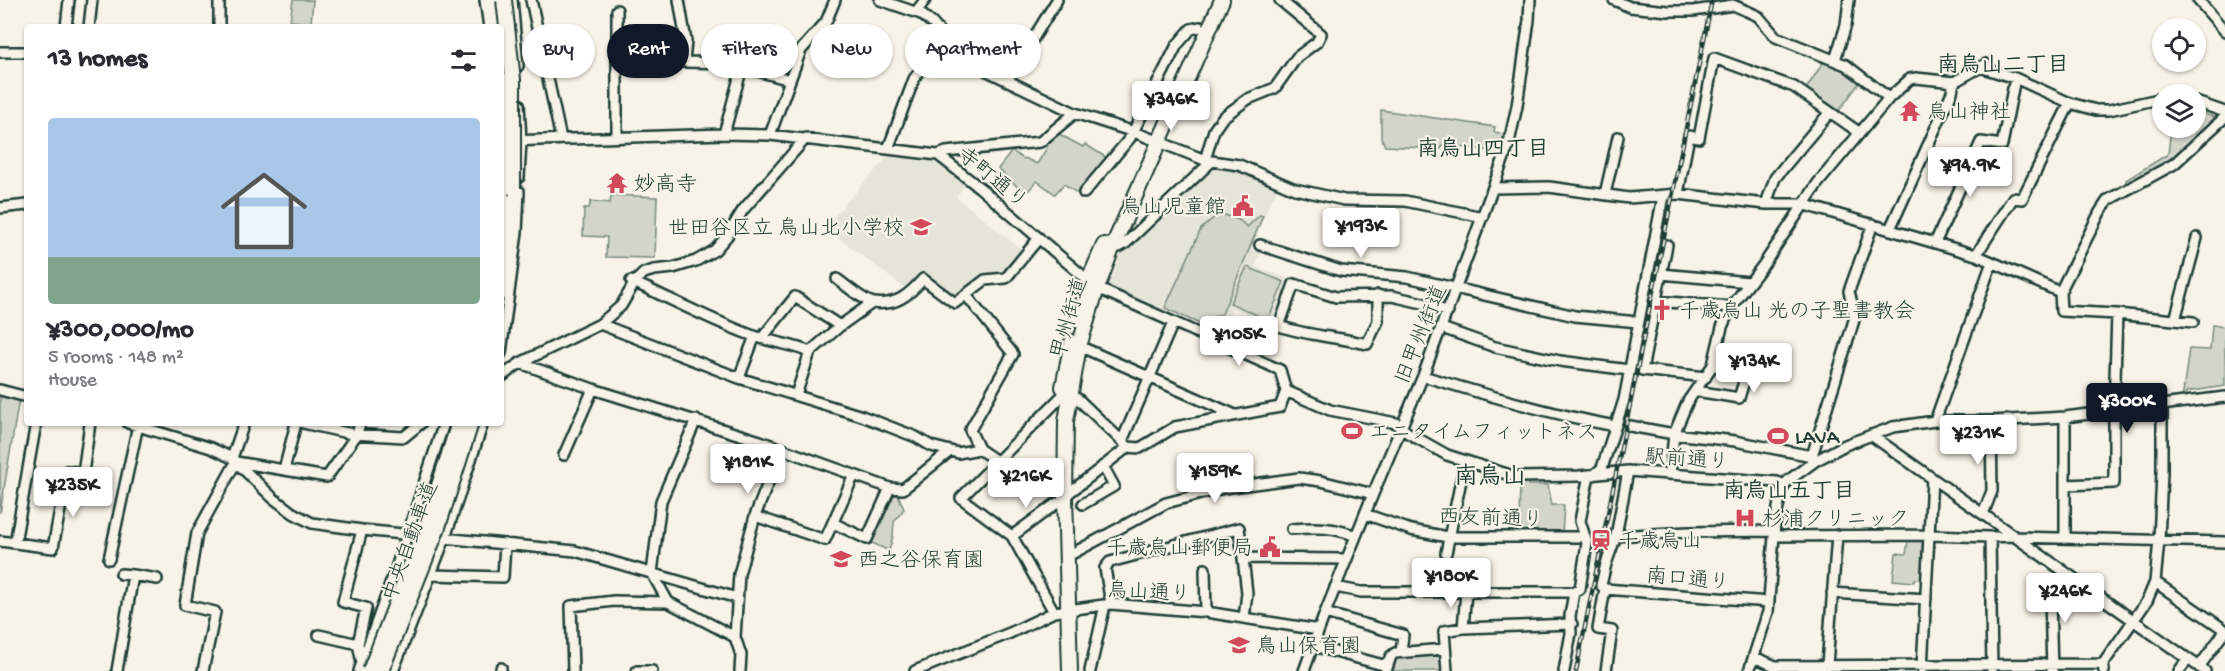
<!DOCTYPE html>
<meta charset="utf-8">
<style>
body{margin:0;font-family:"Gochi Hand","Klee One",sans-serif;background:#f2f2f3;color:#2b2b33;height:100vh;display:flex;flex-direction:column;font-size:22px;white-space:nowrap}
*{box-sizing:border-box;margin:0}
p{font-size:20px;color:#7c7c81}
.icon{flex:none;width:33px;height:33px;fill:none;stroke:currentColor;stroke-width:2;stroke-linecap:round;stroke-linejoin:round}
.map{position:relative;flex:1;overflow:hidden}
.drawer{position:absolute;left:24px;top:24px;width:480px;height:402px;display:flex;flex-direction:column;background:#fff;border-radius:6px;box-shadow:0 2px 4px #0004}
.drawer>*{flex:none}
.top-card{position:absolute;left:522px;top:24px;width:570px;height:54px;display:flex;gap:12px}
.tools{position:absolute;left:2152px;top:18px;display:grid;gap:12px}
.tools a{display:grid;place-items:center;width:54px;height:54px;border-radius:50%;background:#fff;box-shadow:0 2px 4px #0004;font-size:30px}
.price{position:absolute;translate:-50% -51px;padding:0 14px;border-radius:6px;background:#fff;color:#222;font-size:20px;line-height:39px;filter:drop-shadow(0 2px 3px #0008)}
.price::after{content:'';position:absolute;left:50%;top:36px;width:18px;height:14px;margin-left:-9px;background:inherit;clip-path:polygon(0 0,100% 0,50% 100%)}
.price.on{background:#111827;color:#fff}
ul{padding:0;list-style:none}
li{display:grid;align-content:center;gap:12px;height:318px;padding:0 24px}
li+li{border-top:2px solid #e1e1e2}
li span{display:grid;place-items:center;height:186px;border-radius:6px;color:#555}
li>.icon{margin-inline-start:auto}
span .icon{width:108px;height:108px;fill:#fffc;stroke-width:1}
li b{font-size:26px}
h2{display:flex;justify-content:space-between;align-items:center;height:72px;padding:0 24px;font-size:26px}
.pill{padding:0 21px;border-radius:27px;background:#fff;box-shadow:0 2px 4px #0004;font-size:21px;line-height:54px}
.pill.on{background:#111827;color:#fff}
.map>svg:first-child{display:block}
.built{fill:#e5e4d9}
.green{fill:#d3d5ca;stroke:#79897f;stroke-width:1.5}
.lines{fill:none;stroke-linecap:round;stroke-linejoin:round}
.minor-casing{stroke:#1f3d34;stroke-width:14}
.highway-casing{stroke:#1f3d34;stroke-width:18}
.minor{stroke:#f7f3e8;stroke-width:9}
.highway{stroke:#f7f3e8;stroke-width:14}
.rail-casing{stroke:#1f3d34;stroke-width:4.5}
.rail{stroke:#f7f3e8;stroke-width:2;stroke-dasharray:7;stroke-linecap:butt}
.highway-bridge-casing{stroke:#1f3d34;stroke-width:18;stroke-linecap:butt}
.highway-bridge{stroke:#f7f3e8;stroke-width:14}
.labels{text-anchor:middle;stroke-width:4.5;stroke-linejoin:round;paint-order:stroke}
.poi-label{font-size:21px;fill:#1f3d34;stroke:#f7f3e8;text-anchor:start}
.street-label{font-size:21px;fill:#1f3d34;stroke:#f7f3e8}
.neighbourhood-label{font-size:22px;font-weight:bold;fill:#1f3d34;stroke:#f7f3e8}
.quarter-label{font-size:24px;font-weight:bold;fill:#1f3d34;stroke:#f7f3e8}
</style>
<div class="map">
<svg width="2225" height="671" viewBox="0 0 2225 671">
<rect width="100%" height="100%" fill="#f7f3e8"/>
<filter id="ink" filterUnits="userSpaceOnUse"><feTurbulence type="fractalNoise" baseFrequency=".0167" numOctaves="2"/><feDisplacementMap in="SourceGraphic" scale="12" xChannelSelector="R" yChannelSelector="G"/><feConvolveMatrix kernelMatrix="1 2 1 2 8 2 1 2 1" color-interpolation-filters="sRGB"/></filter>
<g filter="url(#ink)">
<path class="built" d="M892,152L937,159L967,182L956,197L1021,249L1003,272L982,276L957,296L924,271L906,289L824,227Z
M1211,167L1237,169L1279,186L1264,215L1253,247L1262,250L1255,267L1290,279L1275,326L1232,308L1225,323L1216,319L1211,331L1108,286L1122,250Z"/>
<path class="green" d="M293,0H313L311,23L290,21Z
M1824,61L1837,65L1860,82L1836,115L1804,92Z
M1381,110L1495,127L1494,132L1504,134L1499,152L1443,145L1441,149L1385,146L1381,137Z
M2196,111L2217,118L2170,162L2125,188L2126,180L2168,154L2171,128H2196Z
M1057,133L1083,147L1085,144L1107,158L1078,194L1064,184L1055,194L1037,181L1028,191L1023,188L1021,190L998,169L1012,151L1023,159L1025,158L1037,164L1048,146L1044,143Z
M611,195L657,197L655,258L606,257L607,237L583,236L584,208H589L591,201L610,203Z
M1219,213L1239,220L1247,227L1260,215L1263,216L1222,314L1214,317L1206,327L1165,308L1201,229Z
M1247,267L1284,282L1268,320L1230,303Z
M2212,325L2225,327V386L2186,392L2185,400H2182L2189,349L2210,350Z
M0,394L19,399L0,513Z
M1521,480H1527L1528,485H1548L1552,505H1564L1562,534L1522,533L1519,520L1520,485Z
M890,492H897L904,509L894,522L893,536L889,551L868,541Z
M1908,540H1921L1926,543L1923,580L1915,579L1914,582L1893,580L1896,553L1906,554Z
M1439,653L1443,671H1393L1397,658L1401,654Z"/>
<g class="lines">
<defs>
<path id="minor" d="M485,0L489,27
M512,0L518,66
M531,0L561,139
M679,0L686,41L684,62
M880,0L921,14L932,23L959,54L977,66L1075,113L1134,132L1205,160L1239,165L1295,189L1344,200L1405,201L1483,217
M1614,0L1630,7L1668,11H1693L1733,5L1758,16L1776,37L1846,65L1889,98
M2198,0L2225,31
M916,12L925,0
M69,27H66L69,0
M89,27L92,0
M219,27V0
M0,52H27
M616,56L684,62L729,63L790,80
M1835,60L1846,25L1849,0
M1980,67L2015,78L2070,103L2096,110H2109L2163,98
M1007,81L1057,0
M2196,102L2225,112
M519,104L521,141L519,177
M724,134L742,67
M770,135L801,50L826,22L835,0
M617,137V10
M509,141L724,134L770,135L938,155L980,188L1097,288L1280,370L1286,391L1330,410L1396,423L1408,433L1447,455L1516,477L1579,476L1628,471L1777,482L1784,485
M888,149L914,79L943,35
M938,155L946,152L1040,142L1075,113
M1205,160L1214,130L1223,117L1248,99L1275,88L1297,57L1317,42L1321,34L1280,0
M1493,188L1549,187L1629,198L1678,194L1766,204H1802L1976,255L2060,292
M1084,193L1130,138L1177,45L1191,29L1200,27
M1605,194L1618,137
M1678,194L1689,136L1699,138L1714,58L1794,87L1860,133
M1766,204L1775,178L1830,112
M0,208L27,205
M1890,229L1952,92L1954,82L1986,64
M1935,243L1981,142L2002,145L2015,78
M1260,245L1341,271L1407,277L1575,316L1638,322
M1667,245L1642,370L1706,377
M1113,246L1119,247L1126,243L1212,161
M1976,255L2013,198L2022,199L2070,103
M1661,274L1749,282
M837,279C845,285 865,302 874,303C896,306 909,295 923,279L955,303L985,280L1006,278L1039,238
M631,281C671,299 710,320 751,335C771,342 791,344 810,352
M966,295L1013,354L970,430L979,449
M1378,295V321L1367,344C1338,337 1308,336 1279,326L1294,284L1336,297L1392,296L1427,304L1448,312
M1656,301L1731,307
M2175,320L2197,238
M2193,322L2117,314L2061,311L2060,292L2100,212L2108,200L2174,164L2225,117
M600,324L739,378L862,416L916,437L931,446L958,453L979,449L998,462
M1442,328L1495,347L1560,361L1629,370
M762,338L795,297L840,326
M1079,346L1235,415
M501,353L517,232L519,191
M520,363L593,389L760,441L890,488L903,489L949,452
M1423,376C1487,395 1550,414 1615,426
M501,377L520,363L600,324L621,306L635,282L644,273L654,270L673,268L696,261L715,250L727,236L743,210L806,138
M739,378L755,336
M0,390L27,397
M1696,391L1739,398L1746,375L1713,365
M796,395L810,352L840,326L872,303
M1071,395L1078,399L1128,447L1140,448L1175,427L1280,407L1286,391
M1935,421L1992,262
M128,423L211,448L232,458L273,498L293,513L312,523L362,530L575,551L737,598
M303,423L352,434L404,437L421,423
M1630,426L1674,434L1735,441L1812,456L1815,461
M1871,435L2205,671
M1122,441L1173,323
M564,455L593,389
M1812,456L1855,317L1849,291L1873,224
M232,458L244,423
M284,470L296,423
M1670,474L1674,434L1688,401L1713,365L1722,327L1731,307L1764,264L1818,183L1889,98L1910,79L1916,78L1954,82
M1594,475L1602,468L1624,400L1663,196
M2066,485L2114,483V411L2117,314
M1065,496L1128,447
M1083,504L1114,486L1103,466
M1365,514L1411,530L1448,537H1583
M1983,514L1992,491L1991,421
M755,516L825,540L854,475
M833,523L867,539L890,488
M1292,529C1316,527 1334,527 1356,536
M362,530L343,602L366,608L358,644L362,663
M1012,536L1057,503
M1616,536L1688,532L1774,531
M1774,536L1929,535L1990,537
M2016,537L2225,542
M2065,538V417
M0,541L53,548L67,471L83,473L90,423
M15,543L36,423
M1446,553L1465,461
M1066,557L1166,503L1224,488L1299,478L1321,481L1373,494
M109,559L138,425
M1205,569L1206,612
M133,575L157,579
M432,575L503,577L505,544
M2155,582L2225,630
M1335,587L1361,592H1574
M1605,589L1769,602
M1832,593L1926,599
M668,602L652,573L661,501L696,420
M1111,604L1105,568L1110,562L1239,528L1243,558
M1054,612L1012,536L961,498L1062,396
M1325,613L1403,635L1401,652
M1244,618L1247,593L1243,558L1347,559
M1463,628L1466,592
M319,635L358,644
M735,637L739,574L755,516L781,450
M1313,646L1383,665L1389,661
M1754,657L1775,666L2103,664
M1827,665L1837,535
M2199,667L2225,631
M1922,669L1932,478
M117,671L133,575L121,574
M203,671L215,612L185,605L197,533L236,462L327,477L357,434L360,423
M359,671L396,568L444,423
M393,671L445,538L483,423
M501,671V668
M573,671L571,606L614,601L668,602L735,637L741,655L740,671
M637,671H652
M915,671L1010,633L1054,612L1111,604L1206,612L1319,630
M1090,671L1105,605
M1304,671L1325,613L1373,494L1423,376L1508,147L1517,106L1529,20L1530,0
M1386,671L1391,656L1395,653L1445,649
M1447,671L1444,631L1463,628L1572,624
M1564,671L1571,633L1570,616L1574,592L1580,589L1587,543L1580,521L1589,475
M1606,671L1612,631L1598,629L1605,589L1601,585L1606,564L1616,536L1628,471
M1749,671L1768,612L1775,523L1781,493L1784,485L1789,480L1815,461L1845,445L1893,427L1935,421H1991L2065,417L2225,397
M1992,671L1990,537L2014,536
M2052,671L2050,598L2066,574
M2104,671L2103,664L2147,601L2155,582L2159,540L2162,472V406
M2179,671L2188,659"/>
<path id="highway" d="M493,0L496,27
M501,291L513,188
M1078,320L1089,280L1104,245
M1063,387L1072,342
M1070,671L1065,496L1066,421L1079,346L1097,288L1113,246L1222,0"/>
</defs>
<use href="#minor" class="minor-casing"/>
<use href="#highway" class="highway-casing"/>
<use href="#minor" class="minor"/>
<use href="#highway" class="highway"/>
<defs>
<path id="rail" d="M1576,671L1712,0"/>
</defs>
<use href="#rail" class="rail-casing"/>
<use href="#rail" class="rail"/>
<defs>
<path id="highway-bridge" d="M504,0L513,80V188
M501,195L503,130L501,80
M370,671L426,526L459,423
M381,671L437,530L471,423"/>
</defs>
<use href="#highway-bridge" class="highway-bridge-casing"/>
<use href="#highway-bridge" class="highway-bridge"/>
</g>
</g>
<defs>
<symbol id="temple-bare" viewBox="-9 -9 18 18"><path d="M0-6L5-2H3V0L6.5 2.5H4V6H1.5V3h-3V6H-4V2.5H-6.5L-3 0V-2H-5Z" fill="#d1495b" stroke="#f7f3e8" stroke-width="2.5" paint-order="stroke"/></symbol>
<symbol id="civic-bare" viewBox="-9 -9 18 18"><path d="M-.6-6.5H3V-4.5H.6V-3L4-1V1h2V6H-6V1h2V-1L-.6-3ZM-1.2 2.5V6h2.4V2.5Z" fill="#d1495b" stroke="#f7f3e8" stroke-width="2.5" paint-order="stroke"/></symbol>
<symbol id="school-bare" viewBox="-9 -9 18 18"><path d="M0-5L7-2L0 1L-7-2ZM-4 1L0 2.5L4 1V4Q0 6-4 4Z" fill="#d1495b" stroke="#f7f3e8" stroke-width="2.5" paint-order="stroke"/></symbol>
<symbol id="church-bare" viewBox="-9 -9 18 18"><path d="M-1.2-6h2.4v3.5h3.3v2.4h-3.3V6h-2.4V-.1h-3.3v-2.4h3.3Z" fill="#d1495b" stroke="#f7f3e8" stroke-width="2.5" paint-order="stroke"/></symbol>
<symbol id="stadium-bare" viewBox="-9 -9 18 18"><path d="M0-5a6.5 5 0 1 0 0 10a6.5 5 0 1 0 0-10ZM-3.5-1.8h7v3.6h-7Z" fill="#d1495b" stroke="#f7f3e8" stroke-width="2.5" paint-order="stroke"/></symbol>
<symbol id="hospital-bare" viewBox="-9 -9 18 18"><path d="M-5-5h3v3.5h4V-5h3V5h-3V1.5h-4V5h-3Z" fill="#d1495b" stroke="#f7f3e8" stroke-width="2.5" paint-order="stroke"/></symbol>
<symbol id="station-bare" viewBox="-9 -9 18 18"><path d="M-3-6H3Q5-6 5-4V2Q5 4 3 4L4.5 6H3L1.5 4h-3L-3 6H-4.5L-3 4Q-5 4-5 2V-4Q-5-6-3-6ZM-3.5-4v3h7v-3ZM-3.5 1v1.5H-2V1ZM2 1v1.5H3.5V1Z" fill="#d1495b" stroke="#f7f3e8" stroke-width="2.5" paint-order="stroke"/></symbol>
</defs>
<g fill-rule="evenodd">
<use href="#temple-bare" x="1895" y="96" width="30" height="30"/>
<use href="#temple-bare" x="602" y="168" width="30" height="30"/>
<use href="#civic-bare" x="1228" y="191" width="30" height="30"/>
<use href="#school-bare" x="906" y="212" width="30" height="30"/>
<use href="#church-bare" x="1647" y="295" width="30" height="30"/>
<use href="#stadium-bare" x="1337" y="416" width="30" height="30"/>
<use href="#stadium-bare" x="1763" y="421" width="30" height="30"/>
<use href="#hospital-bare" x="1730" y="503" width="30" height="30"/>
<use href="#station-bare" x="1586" y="525" width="30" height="30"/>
<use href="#civic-bare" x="1255" y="532" width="30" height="30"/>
<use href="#school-bare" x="826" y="544" width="30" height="30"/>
<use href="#school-bare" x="1224" y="630" width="30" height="30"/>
</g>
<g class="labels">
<g class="poi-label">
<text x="1927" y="118">烏山神社</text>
<text x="634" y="190">妙高寺</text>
<text x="1226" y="213" text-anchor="end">烏山児童館</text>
<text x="904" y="234" text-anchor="end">世田谷区立 烏山北小学校</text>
<text x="1679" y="317">千歳烏山 光の子聖書教会</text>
<text x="1369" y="438">エニタイムフィットネス</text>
<text x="1795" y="443">LAVA</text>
<text x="1762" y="525">杉浦クリニック</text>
<text x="1618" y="547">千歳烏山</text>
<text x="1253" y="554" text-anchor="end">千歳烏山郵便局</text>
<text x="858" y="566">西之谷保育園</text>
<text x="1256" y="652">鳥山保育園</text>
</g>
<g class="street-label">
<text transform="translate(993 177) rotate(39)" y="7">寺町通り</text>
<text transform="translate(1068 318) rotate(-74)" y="7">甲州街道</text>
<text transform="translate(1420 334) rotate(-68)" y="7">旧甲州街道</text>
<text transform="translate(1687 458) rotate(4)" y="7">駅前通り</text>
<text transform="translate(1491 517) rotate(2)" y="7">西友前通り</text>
<text transform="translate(409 541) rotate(-70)" y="7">中央自動車道</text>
<text transform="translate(1688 578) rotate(5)" y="7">南口通り</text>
<text transform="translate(1149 591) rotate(3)" y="7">烏山通り</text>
</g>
<g class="neighbourhood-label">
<text x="2003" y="71">南烏山二丁目</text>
<text x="1483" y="155">南烏山四丁目</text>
<text x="1789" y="497">南烏山五丁目</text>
</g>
<g class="quarter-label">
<text x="1490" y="483">南烏山</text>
</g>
</g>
</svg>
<div class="tools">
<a><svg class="icon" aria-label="locate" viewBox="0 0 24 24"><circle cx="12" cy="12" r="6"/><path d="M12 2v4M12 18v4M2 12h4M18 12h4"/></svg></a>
<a><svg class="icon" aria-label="layers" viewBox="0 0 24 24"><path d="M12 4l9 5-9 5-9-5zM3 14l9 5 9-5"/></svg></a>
</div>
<b class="price" style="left:1171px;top:132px">¥346K</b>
<b class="price" style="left:1970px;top:198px">¥94.9K</b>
<b class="price" style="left:1361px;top:259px">¥193K</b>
<b class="price" style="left:1239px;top:367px">¥105K</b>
<b class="price" style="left:1754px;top:394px">¥134K</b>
<b class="price on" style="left:2127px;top:434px">¥300K</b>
<b class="price" style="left:1978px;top:466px">¥231K</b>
<b class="price" style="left:748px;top:495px">¥181K</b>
<b class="price" style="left:1215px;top:504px">¥159K</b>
<b class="price" style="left:1026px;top:509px">¥216K</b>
<b class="price" style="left:73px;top:518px">¥235K</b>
<b class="price" style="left:1451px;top:609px">¥180K</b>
<b class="price" style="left:2065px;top:624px">¥246K</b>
<div class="top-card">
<a class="pill">Buy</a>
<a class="pill on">Rent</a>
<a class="pill">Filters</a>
<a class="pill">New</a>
<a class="pill">Apartment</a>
</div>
<section class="drawer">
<h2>13 homes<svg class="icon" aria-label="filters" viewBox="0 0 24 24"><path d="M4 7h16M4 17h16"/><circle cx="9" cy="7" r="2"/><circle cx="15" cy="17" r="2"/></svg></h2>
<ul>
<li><span style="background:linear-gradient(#a9c7e8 75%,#7fa58c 0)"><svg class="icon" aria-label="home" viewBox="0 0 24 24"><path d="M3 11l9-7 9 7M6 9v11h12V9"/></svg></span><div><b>¥300,000/mo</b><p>5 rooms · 148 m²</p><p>House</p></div></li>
</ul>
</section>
</div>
